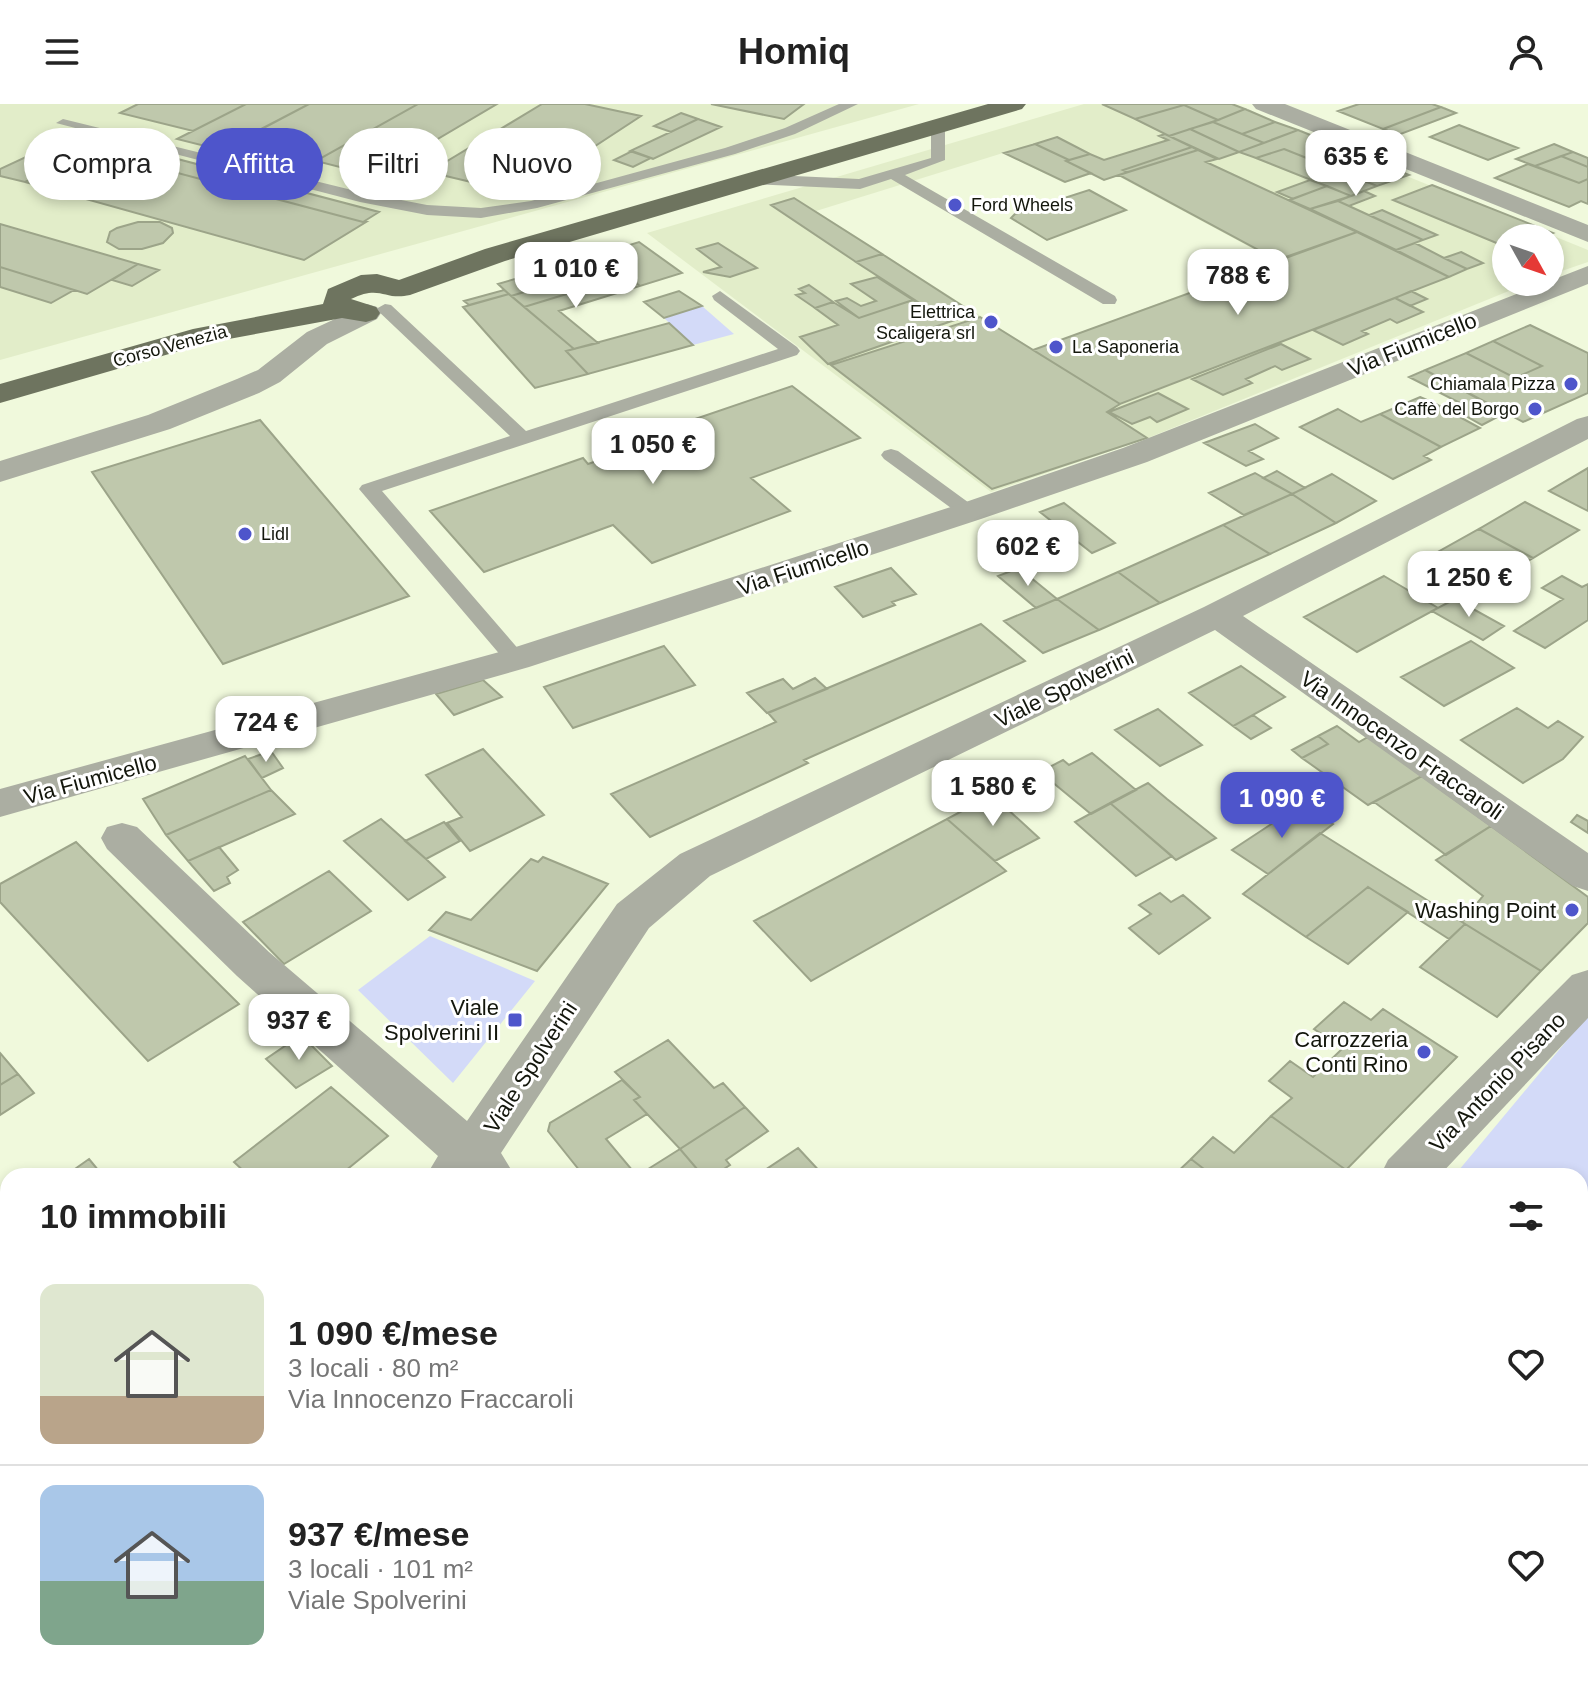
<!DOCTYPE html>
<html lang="it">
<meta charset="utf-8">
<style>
body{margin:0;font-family:Arial,sans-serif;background:#f2f2f2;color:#222;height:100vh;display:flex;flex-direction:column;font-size:30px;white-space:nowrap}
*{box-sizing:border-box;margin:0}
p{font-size:26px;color:#767676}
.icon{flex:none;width:44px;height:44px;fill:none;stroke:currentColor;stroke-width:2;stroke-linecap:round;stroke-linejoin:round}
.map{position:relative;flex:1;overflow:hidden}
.sheet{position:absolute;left:0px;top:1064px;width:1588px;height:514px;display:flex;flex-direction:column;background:#fff;border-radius:24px 24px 0 0;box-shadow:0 4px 12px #0003}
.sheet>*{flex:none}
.top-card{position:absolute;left:24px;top:24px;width:800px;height:72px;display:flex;gap:16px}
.needle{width:52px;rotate:130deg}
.controls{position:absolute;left:1492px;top:120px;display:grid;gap:16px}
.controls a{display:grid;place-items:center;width:72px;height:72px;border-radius:50%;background:#fff;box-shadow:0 4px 12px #0003;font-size:40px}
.price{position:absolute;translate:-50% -68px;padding:0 18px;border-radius:16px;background:#fff;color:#222;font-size:26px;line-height:52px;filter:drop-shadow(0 2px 4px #0008)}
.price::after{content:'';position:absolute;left:50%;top:48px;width:24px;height:18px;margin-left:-12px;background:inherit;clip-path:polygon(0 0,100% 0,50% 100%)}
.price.active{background:#4e55cb;color:#fff}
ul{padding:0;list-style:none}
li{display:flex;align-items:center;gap:24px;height:200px;padding:0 40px}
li+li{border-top:2px solid #e0e0e0}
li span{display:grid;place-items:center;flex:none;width:224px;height:160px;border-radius:16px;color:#555}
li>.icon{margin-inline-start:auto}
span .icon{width:96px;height:96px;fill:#fffc;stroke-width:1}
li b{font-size:34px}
h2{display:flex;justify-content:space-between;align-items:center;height:96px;padding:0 40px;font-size:34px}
.pill{padding:0 28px;border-radius:36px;background:#fff;box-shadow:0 4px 12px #0003;font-size:28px;line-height:72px}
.pill.active{background:#4e55cb;color:#fff}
header{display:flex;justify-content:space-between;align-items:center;height:104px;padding:0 40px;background:#fff;font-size:36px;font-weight:600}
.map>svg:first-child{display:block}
.built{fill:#e2edc9;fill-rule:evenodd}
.green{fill:#d3daf8}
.building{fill:#bfc8ac;stroke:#9ca489;stroke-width:2}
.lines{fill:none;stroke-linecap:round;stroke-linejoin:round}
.service{fill:#abaea2;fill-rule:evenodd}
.minor{fill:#abaea2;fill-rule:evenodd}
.primary{fill:#6e745f;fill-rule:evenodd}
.poi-dot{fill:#4e55cb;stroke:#fff;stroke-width:3}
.labels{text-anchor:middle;stroke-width:6;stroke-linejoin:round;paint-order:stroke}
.far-poi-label{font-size:18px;fill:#13160c;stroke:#fff;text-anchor:start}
.far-street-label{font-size:18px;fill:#13160c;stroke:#fff}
.street-label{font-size:22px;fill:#13160c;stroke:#fff}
.poi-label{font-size:22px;fill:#13160c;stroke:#fff;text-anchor:end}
</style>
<header><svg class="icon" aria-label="menu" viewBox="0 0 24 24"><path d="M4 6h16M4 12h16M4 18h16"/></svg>Homiq<svg class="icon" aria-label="person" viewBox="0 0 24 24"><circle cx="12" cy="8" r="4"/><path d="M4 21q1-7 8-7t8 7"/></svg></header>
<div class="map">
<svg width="1588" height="1577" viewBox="0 0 1588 1577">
<rect width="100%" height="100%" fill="#f0f9dc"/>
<path class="built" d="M0,0H919L0,256Z
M1084,0H1230L1588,146V158L1550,171V134H1506V178H1531L1148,334L991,388L647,129ZM1003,49L1064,79L1092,70L1103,76L1118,72L1274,156L1034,246L816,107Z"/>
<path class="green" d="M702,202L734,230L693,241L664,214Z
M430,832L535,877L453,979L358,886Z
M1588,911V1499L1580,1492V1072H1454Z"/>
<path class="building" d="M138,0H246L193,27L120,9Z
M246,0H309L221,46L177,35Z
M309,0H418L316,57L237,38Z
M418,0H497L375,72L316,57Z
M542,0H585L641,12L522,90L429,68Z
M711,0H804L784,15Z
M1102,0H1232L1245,5L1218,16L1184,1L1135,15Z
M1359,0H1432L1441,3L1383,25L1338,7Z
M1184,1L1218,16L1169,32L1135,15Z
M1441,3L1456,9L1398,31L1383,25Z
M1245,5L1275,18L1242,30L1213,18Z
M681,9L698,15L671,28L654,22Z
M698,15L721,23L653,55L630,47Z
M1213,18L1242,30L1264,39L1239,48L1190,25Z
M1275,18L1298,26L1264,39L1242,30Z
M1459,21L1518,44L1488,56L1430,33Z
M1190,25L1239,48L1219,55L1169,32Z
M1298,26L1409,71L1377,82L1284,45L1256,54L1239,48Z
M1165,30L1192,43L1123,66L1128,68L1104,76L1066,57L1090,50L1104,56L1168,36L1159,32Z
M1057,33L1090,50L1069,56L1035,40Z
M109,37L379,108L363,118L91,46Z
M58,38L90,46L25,78L0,72V65Z
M1035,40L1069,56L1066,57L1091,69L1065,78L1004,49Z
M1554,40L1573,48L1535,62L1516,55Z
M1192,43L1198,46L1128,68L1123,66Z
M1284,45L1377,82L1351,92L1256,54Z
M91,46L363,118H366L304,156L25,78Z
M1198,46L1217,55L1206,58L1357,128L1277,156L1119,71Z
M632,47L651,54L633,63L614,56Z
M1573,48L1588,54V63L1561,52Z
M1561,52L1588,63V75L1579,79L1535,62Z
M1528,60L1579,79L1588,75V100L1581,97L1569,103L1495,74Z
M1310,76L1327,82L1293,95L1277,88Z
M1432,81L1553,129L1541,134H1506V143L1393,96Z
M1327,82L1351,92L1310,105L1289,96Z
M1089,86L1126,106L1047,136L1011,114L1015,110Z
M1364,87L1375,92L1349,102L1338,97Z
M794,94L882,150L856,158L771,101Z
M1338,97L1349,102L1423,136L1396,146L1310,105Z
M1382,106L1437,131L1423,136L1369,111Z
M138,118H160L172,124L173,129L163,139L142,145H119L107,138L110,128L117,124Z
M0,120L138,160L87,190L0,163Z
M1357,128L1449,173L1120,300L1033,246Z
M639,138L682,169L640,182L597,151Z
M718,139L757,164L730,173L703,168L721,163L697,145Z
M1415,139L1444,154L1467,165L1449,173L1396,146Z
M1461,148L1483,159L1467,165L1444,154Z
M882,150L975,210L949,218L856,158Z
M597,151L612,162L511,192L498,180Z
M138,160L159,166L132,182L112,176Z
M612,162L626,172L524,203L511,192Z
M0,163L74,186L51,199L0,183Z
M626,172L640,182L559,207L598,239L574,245L524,203Z
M877,173L913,196L859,214L836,197L847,194L861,202L876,197L851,180Z
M809,181L833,198L815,204L796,191L805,189L799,185Z
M504,186L509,190L469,201L464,197Z
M679,187L702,202L664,214L644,198Z
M1411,187L1427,195L1410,202L1395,194Z
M509,190L574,245L566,247L588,270L535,284L463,203Z
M1395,194L1423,208L1397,219L1390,215L1362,227L1368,230L1343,241L1313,226Z
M913,196L949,218L828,260L800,233L838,221L815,204L833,198L859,214Z
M980,213L1120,300L1107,308L1147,334L992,385L831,261Z
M669,219L693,241L588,270L566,247Z
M1530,221L1588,249V289L1523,318L1425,266L1466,249L1515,274L1542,262L1493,237Z
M1493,237L1542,262L1515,274L1466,249Z
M1281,240L1310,255L1282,266L1275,262L1246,275L1252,279L1223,291L1192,275Z
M1425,266L1505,309L1482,321L1457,307L1466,302L1409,273Z
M792,282L860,334L751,374L790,407L652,459L613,421L484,468L430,407L583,354L588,360L676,330L669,324Z
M1158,289L1188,305L1157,318L1150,313L1132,320L1109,308Z
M1420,293L1434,299L1480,324L1441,343L1380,310Z
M1338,305L1361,318L1380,310L1441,343L1424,352L1431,356L1393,375L1300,323Z
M260,316L409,492L223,560L92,368Z
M1255,320L1278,334L1249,347L1263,355L1246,362L1204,339Z
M1588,364V407L1549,387Z
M1277,367L1305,384L1292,390L1263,374Z
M1255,369L1292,390L1244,411L1209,389Z
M1332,370L1376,397L1336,419L1292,390Z
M1292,390L1336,419L1270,450L1223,421Z
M1525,398L1579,426L1533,454L1479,425Z
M1064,399L1115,439L1092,449L1040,408Z
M1223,421L1270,450L1160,499L1118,468Z
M1479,425L1533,454L1481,485L1427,454Z
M891,464L916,490L892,498L895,501L863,513L835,483Z
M1019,464L1057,495L1036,504L998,472Z
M1118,468L1160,499L1099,526L1057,495Z
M1384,472L1438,504L1357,548L1304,513Z
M1562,472L1582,483L1588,480V516L1545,544L1514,527L1563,495L1542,484Z
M1057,495L1099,526L1043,549L1004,517Z
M1455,495L1504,522L1483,536L1432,507Z
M981,520L1025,557L804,656L808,659L650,733L611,690L776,618L768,609Z
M1471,537L1514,564L1444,602L1401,573Z
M664,542L695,581L573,624L544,583Z
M1241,562L1285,593L1233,622L1189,589Z
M815,574L827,585L767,609L747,589L783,575L793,585Z
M483,576L502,593L454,611L436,590Z
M1517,604L1548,624L1558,617L1583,633L1563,655L1523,679L1461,636Z
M1158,605L1202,641L1160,662L1115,626Z
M1253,611L1271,624L1251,635L1233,622Z
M1337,622L1359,638L1368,633L1422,672L1368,701L1302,654L1328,640L1318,632Z
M1318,632L1328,640L1302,654L1292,646Z
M483,645L544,711L470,747L447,719L462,713L426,671Z
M271,647L283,664L262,674L248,655Z
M1092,649L1136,686L1091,710L1040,668L1063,656L1069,661Z
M245,652L271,686L166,731L143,695Z
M1422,672L1491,722L1446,751L1374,698Z
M1148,679L1167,695L1216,734L1176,756L1110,699Z
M271,686L295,710L188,757L166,731Z
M992,691L1039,734L995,757L947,715Z
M1110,699L1172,752L1136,772L1075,718Z
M1307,704L1333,720L1268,770L1232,746L1285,711L1289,714Z
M1577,711L1588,717V729L1571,718Z
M381,715L426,755L445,773L408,796L344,737Z
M947,715L1006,767L811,877L754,817Z
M444,718L460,737L426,755L405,737Z
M1491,722L1588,793V819L1541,867L1462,818L1483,792L1436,756Z
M1320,729L1462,818L1465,820L1449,835L1368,783L1306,833L1243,790Z
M76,738L239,900L148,957L0,798V780Z
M219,743L238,766L227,773L230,779L214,787L188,757Z
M543,753L608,780L537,867L429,826L446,808L471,816L531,755L538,758Z
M329,767L371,807L284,860L243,818Z
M1368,783L1408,808L1348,860L1306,833Z
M1160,789L1171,798L1183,791L1210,814L1159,850L1129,824L1151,810L1139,801Z
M1465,820L1541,867L1497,913L1420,863Z
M1344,898L1371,916L1383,905L1457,953L1346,1066L1271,1012L1292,994L1269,977L1290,957L1313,973L1343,944L1314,925Z
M301,931L332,962L296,984L266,955Z
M668,936L714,984L723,979L745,1003L680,1045L634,996L640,993L615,968Z
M0,949L18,970L0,981Z
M18,970L34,989L0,1011V981Z
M622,976L640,993L634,996L647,1010L606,1035L637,1072L680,1045L703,1072H584L548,1027L550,1019Z
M331,983L388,1032L339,1072H249L234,1058Z
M745,1003L768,1027L726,1056L730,1061L713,1072H703L680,1045Z
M1271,1012L1346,1066L1340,1072H1213L1191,1055L1213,1033L1234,1049Z
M798,1044L824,1072H756Z
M89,1055L103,1072H65Z
M1191,1055L1213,1072H1173Z
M8,1139V1193L0,1198V1145Z
M8,1193V1331L0,1319V1198Z
M0,1445L8,1458V1478L0,1484Z
M1580,1485L1588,1492V1567L1580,1560Z
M60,1570H209L202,1577H53Z
M209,1570H295L304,1577H202Z
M346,1570H386L394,1577H340Z
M406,1570H470L478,1577H401Z
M1083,1570H1254L1249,1577H1080L1085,1572Z
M1266,1570H1320L1314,1577H1274Z"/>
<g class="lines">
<path class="service" d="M839,0H858L795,30L735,50L537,104L481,114L427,111L360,98L56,19L63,15L360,88L427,101L481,104L531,97L725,44L785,24Z
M938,18L945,22V56L905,71L1115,192L1117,196L1115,200H1103L891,75L860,85L752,80L744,75L752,70L859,75L931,54V22Z
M720,187L797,243L800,247L797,251L382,387L527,555L524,560H508L359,385L362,381L510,332L376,205L385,200L391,201L526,327L778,245L714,196L712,192Z
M891,345L898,347L976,404L979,408L976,412H962L884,355L881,351L884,347Z"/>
<path class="minor" d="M1252,0H1285L1588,121V138L1256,5Z
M1588,162V180L1147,358L981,415L529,563L0,713V685L503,547L957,401L1123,344Z
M367,200L377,203L381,209L377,215L327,240L280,278L259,289L170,325L0,378V357L148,311L237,275L258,266L307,228Z
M1588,312V335L1243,512L1588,749V787L1573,782L1215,526L710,772L649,824L501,1049L515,1072H426L438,1052L237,872L107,745L101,734L107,723L122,719L137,723L269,848L467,1017L617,800L680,750L1204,503L1577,315Z
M1588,866V914L1439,1072H1380L1388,1056L1572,871Z
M0,1361L8,1365V1433L0,1430Z
M8,1497V1565L0,1569V1501Z
M888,1570H956L953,1577H885Z"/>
<path class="primary" d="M988,0H1026L1022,5L505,157L410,191C384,197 381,180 351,195L376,203L380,209L376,215L366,218L342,214L207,239L0,299V280L193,225L323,200L328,185L361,171L377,170L399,176L485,145Z"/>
</g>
<g class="poi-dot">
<circle cx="955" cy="101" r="8"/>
<circle cx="991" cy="218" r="8"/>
<circle cx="1056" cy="243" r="8"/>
<circle cx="1571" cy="280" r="8"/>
<circle cx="1535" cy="305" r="8"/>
<circle cx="245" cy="430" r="8"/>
<circle cx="1572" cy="806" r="8"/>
<rect x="507" y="908" width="16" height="16" rx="4"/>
<circle cx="1424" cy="948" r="8"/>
</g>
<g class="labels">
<g class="far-poi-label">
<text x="971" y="107">Ford Wheels</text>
<text x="975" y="214" text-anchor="end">Elettrica<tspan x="975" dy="21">Scaligera srl</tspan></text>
<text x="1072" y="249">La Saponeria</text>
<text x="1555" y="286" text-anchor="end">Chiamala Pizza</text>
<text x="1519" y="311" text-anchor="end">Caffè del Borgo</text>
<text x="261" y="436">Lidl</text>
</g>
<g class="far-street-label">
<text transform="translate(170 242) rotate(-15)" y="6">Corso Venezia</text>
</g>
<g class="street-label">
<text transform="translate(1412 240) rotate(-22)" y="8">Via Fiumicello</text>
<text transform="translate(803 463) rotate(-18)" y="8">Via Fiumicello</text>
<text transform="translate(1064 584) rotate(-26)" y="8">Viale Spolverini</text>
<text transform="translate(1402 641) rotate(35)" y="8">Via Innocenzo Fraccaroli</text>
<text transform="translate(90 675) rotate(-15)" y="8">Via Fiumicello</text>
<text transform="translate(530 963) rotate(-57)" y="8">Viale Spolverini</text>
<text transform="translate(1497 978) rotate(-46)" y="8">Via Antonio Pisano</text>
</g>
<g class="poi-label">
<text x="1556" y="814">Washing Point</text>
<text x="499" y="911">Viale<tspan x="499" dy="25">Spolverini II</tspan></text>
<text x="1408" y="943">Carrozzeria<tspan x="1408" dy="25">Conti Rino</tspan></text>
</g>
</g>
</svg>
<div class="controls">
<a><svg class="needle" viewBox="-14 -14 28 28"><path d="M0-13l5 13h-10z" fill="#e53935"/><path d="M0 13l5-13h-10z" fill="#767676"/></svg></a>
</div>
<b class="price" style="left:1356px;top:94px">635 €</b>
<b class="price" style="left:576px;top:206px">1 010 €</b>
<b class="price" style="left:1238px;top:213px">788 €</b>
<b class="price" style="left:653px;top:382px">1 050 €</b>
<b class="price" style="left:1028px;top:484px">602 €</b>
<b class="price" style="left:1469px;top:515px">1 250 €</b>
<b class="price" style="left:266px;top:660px">724 €</b>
<b class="price" style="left:993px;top:724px">1 580 €</b>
<b class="price active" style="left:1282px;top:736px">1 090 €</b>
<b class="price" style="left:299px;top:958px">937 €</b>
<div class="top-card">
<a class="pill">Compra</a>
<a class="pill active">Affitta</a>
<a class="pill">Filtri</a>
<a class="pill">Nuovo</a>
</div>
<section class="sheet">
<h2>10 immobili<svg class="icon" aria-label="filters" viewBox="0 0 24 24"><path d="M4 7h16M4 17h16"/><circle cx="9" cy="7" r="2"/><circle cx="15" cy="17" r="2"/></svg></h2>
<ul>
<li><span style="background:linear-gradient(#dfe7d0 70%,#b9a48a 0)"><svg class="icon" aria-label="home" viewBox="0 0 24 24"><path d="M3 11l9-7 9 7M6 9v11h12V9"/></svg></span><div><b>1 090 €/mese</b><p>3 locali · 80 m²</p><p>Via Innocenzo Fraccaroli</p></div><svg class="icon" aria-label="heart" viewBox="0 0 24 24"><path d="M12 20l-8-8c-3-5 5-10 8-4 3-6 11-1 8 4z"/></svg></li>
<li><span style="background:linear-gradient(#a9c7e8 60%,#7fa58c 0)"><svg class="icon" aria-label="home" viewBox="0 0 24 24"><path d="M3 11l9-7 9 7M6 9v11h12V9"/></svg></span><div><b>937 €/mese</b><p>3 locali · 101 m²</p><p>Viale Spolverini</p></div><svg class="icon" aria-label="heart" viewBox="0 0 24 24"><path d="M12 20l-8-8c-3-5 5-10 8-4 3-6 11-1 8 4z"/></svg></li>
</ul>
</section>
</div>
